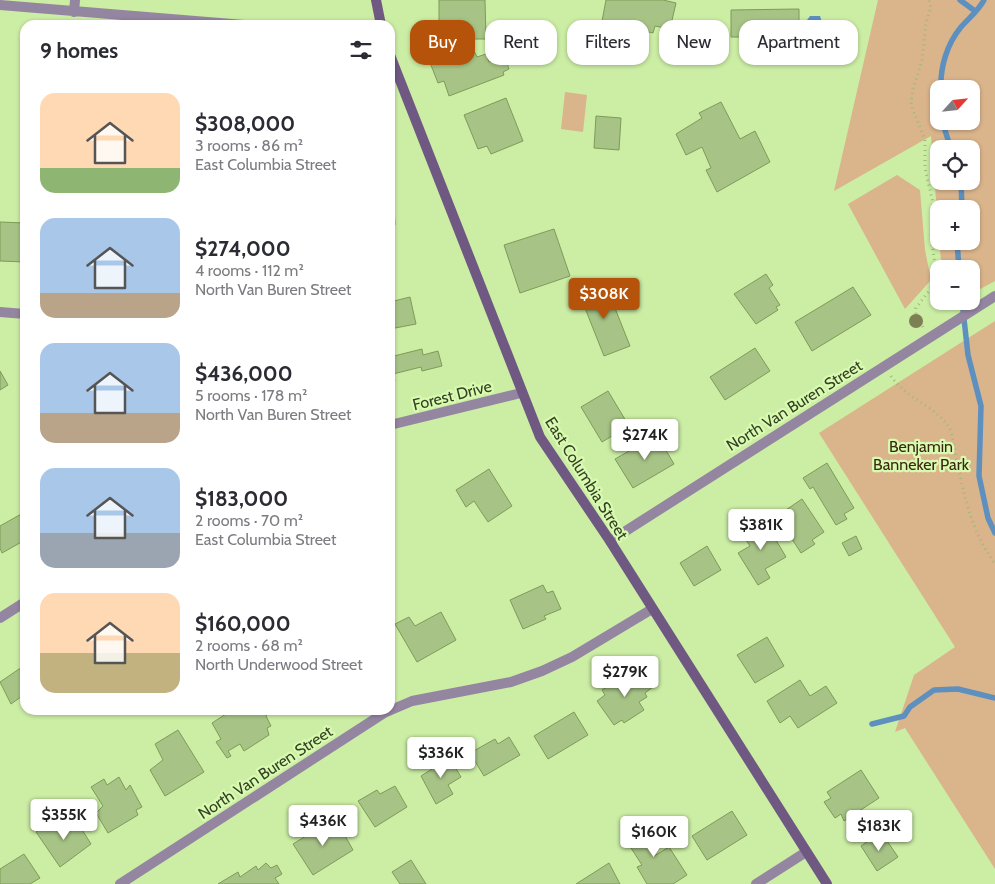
<!DOCTYPE html>
<meta charset="utf-8">
<style>
body{margin:0;font-family:Cabin,sans-serif;background:#f7f7f7;color:#2b2b33;height:100vh;display:flex;flex-direction:column;font-size:19px;white-space:nowrap}
*{box-sizing:border-box;margin:0}
p{font-size:16px;color:#7c7c81}
.icon{flex:none;width:28px;height:28px;fill:none;stroke:currentColor;stroke-width:2;stroke-linecap:round;stroke-linejoin:round}
.map{position:relative;flex:1;overflow:hidden}
.panel{position:absolute;left:20px;top:20px;width:375px;height:695px;display:flex;flex-direction:column;background:#fff;border-radius:15px;box-shadow:0 1px 4px #0004}
.panel>*{flex:none}
.guide{position:absolute;left:410px;top:20px;width:475px;height:45px;display:flex;gap:10px}
.needle{width:32px;rotate:63deg}
.tools{position:absolute;left:930px;top:80px;display:grid;gap:10px}
.tools a{display:grid;place-items:center;width:50px;height:50px;border-radius:10px;background:#fff;box-shadow:0 1px 4px #0004;font-size:25px}
.price{position:absolute;translate:-50% -42px;padding:0 11px;border-radius:5px;background:#fff;color:#222;font-size:16px;line-height:32px;filter:drop-shadow(0 1px 2px #0008)}
.price::after{content:'';position:absolute;left:50%;top:30px;width:15px;height:11px;margin-left:-8px;background:inherit;clip-path:polygon(0 0,100% 0,50% 100%)}
.price.selected{background:#b45309;color:#fff}
ul{padding:0;list-style:none}
li{display:flex;align-items:center;gap:15px;height:125px;padding:0 20px}
li span{display:grid;place-items:center;flex:none;width:140px;height:100px;border-radius:15px;color:#555}
li>.icon{margin-inline-start:auto}
span .icon{width:60px;height:60px;fill:#fffc;stroke-width:1}
li b{font-size:21px}
h2{display:flex;justify-content:space-between;align-items:center;height:60px;padding:0 20px;font-size:21px}
.pill{padding:0 18px;border-radius:15px;background:#fff;box-shadow:0 1px 4px #0004;font-size:18px;line-height:45px}
.pill.selected{background:#b45309;color:#fff}
.map>svg:first-child{display:block}
.green{fill:#dab48b;fill-rule:evenodd}
.water{fill:#5e90bf}
.lines{fill:none;stroke-linecap:round;stroke-linejoin:round}
.stream{stroke:#5e90bf;stroke-width:5.5}
.building{fill:#a7c486;stroke:#7d9c57}
.path{stroke:#9db97d;stroke-width:3;stroke-dasharray:1 4;stroke-linecap:butt}
.street{stroke:#9485a1;stroke-width:10}
.secondary{stroke:#6f5982;stroke-width:10}
.tree{fill:#7c8052}
.labels{text-anchor:middle;stroke-width:4.5;stroke-linejoin:round;paint-order:stroke}
.street-label{font-size:16px;fill:#334023;stroke:#d8fab1}
.park-label{font-size:16px;fill:#3b270f;stroke:#d8fab1}
</style>
<div class="map">
<svg width="995" height="884" viewBox="0 0 995 884">
<rect width="100%" height="100%" fill="#cbeda4"/>
<path class="green" d="M878,0H995V281L971,294V269H942L939,241H971V209H939V238L931,136L834,191ZM939,89H971V121H939ZM939,149H971V181H939Z
M565,92L587,95L583,132L561,129Z
M897,175L920,190L925,250L931,280L905,309L848,204Z
M995,321V869L905,728L895,732L914,675L955,647L819,433Z"/>
<path class="water" d="M810,16H820L821,19L823,48L821,49L810,48V34L804,24Z"/>
<g class="lines">
<path class="stream" d="M960,0L975,11
M941,89C940,67 947,44 961,27C969,18 979,10 984,0
M942,121L951,149
M961,181L962,209
M957,241L959,269
M962,301L968,355L981,406L979,476L988,518L995,533
M872,724L904,716L910,707L934,690L958,689L995,698"/>
</g>
<path class="building" d="M439,0H485L486,39H439Z
M606,0H663L676,3L670,29L655,26L653,33L602,21Z
M799,9V53H758V37H731V10Z
M465,46L468,53L474,51L477,57L486,54L489,62L505,58L509,69L503,72L504,75L449,96L444,81L438,83L429,60Z
M506,98L523,141L491,154L487,146L478,149L464,115Z
M721,102L740,139L755,131L770,162L717,192L706,170L711,168L702,147L686,155L676,134L702,118L699,113Z
M596,116L621,118L619,150L594,148Z
M390,190H393L395,225H390Z
M0,222L25,223V262L0,261Z
M554,229L570,276L520,293L504,245Z
M766,274L773,285L769,288L780,305L776,307L778,310L756,324L734,294Z
M605,283L630,346L604,356L579,293Z
M853,287L871,315L812,351L795,322Z
M410,297L416,324L390,329V302Z
M755,348L770,371L725,400L710,377Z
M422,349L423,355L438,351L442,366L422,371L421,367L393,374L395,381L390,382V357Z
M0,371L8,385L0,390Z
M608,391L629,426L602,442L581,407Z
M657,435L674,464L633,488L615,459Z
M827,463L854,508L844,514L847,519L836,525L813,487L810,489L803,478Z
M489,469L512,506L488,522L474,501L466,507L456,490Z
M802,499L824,532L812,540L815,544L801,553L777,516Z
M23,513L25,540L2,553L0,548V526Z
M758,518L765,530H770L786,557L765,569L770,578L758,585L738,553L750,546L742,534L751,528L749,524Z
M856,536L862,549L849,556L842,543Z
M707,546L721,570L694,586L680,563Z
M543,585L547,593L553,591L561,609L544,616L546,619L523,629L510,600Z
M441,612L456,640L417,662L395,624L409,617L415,626Z
M767,637L784,666L755,683L737,655Z
M25,665V694L11,704L0,682Z
M642,671L653,687L645,693L647,697L639,702L644,710L624,723L622,720L614,725L597,701L605,695L602,690L623,677L626,681Z
M800,680L810,696L826,686L837,703L798,728L790,716L780,723L767,701Z
M232,710H267L269,713L266,716L271,726L267,728L269,735L244,751L240,744L228,751L231,756L227,758L216,742L221,739L212,723Z
M574,712L588,735L548,759L534,736Z
M178,730L204,772L165,796L150,770L163,760L155,744Z
M509,737L520,755L484,776L470,753L495,739L498,744Z
M447,754L461,777L448,785L453,794L436,804L421,776L432,769L430,765Z
M861,770L879,798L844,821L841,814L835,818L824,802L831,798L827,792Z
M119,777L126,790L130,785L142,807L136,810L138,815L108,833L96,813L103,806L91,787L104,779L107,785Z
M395,786L407,807L375,827L358,801L377,790L380,794Z
M732,811L747,835L707,860L692,836Z
M335,818L353,850L313,875L293,844Z
M76,820L91,844L60,867L36,832L52,821L59,832Z
M642,822L656,845L650,849L654,856L669,847L687,875L673,884H647L637,867L642,865L622,834Z
M881,832L898,857L877,871L861,846Z
M24,854L40,878L30,884H0V869Z
M411,860L426,884H400L392,872Z
M266,863L271,868L277,865L282,874L275,878L279,884H218L238,872L240,877L256,866L258,870Z
M609,863L620,884H576Z"/>
<g class="lines">
<path class="path" d="M923,327L916,314V308L932,287L936,274L931,234L933,203L925,168V140L911,105L912,92L922,61L926,22L931,8L929,0
M891,376C907,400 938,406 951,431C962,480 965,522 995,564"/>
<path class="street" d="M0,5L244,25
M74,12L75,0
M0,312L25,314
M390,425L521,393
M610,541L995,296
M0,618L25,602
M120,884L384,713L412,701L511,682L542,671L572,657L652,609
M756,884L806,852"/>
<path class="secondary" d="M376,0L381,25
M390,55L540,437L610,541L827,884"/>
</g>
<circle class="tree" cx="916" cy="321" r="7"/>
<g class="labels">
<g class="street-label">
<text transform="translate(452 395) rotate(-14)" y="6">Forest Drive</text>
<text transform="translate(794 405) rotate(-32)" y="6">North Van Buren Street</text>
<text transform="translate(587 478) rotate(58)" y="6">East Columbia Street</text>
<text transform="translate(265 772) rotate(-33)" y="6">North Van Buren Street</text>
</g>
<g class="park-label">
<text x="921" y="452">Benjamin<tspan x="921" dy="18">Banneker Park</tspan></text>
</g>
</g>
</svg>
<div class="tools">
<a><svg class="needle" viewBox="-14 -14 28 28"><path d="M0-13l5 13h-10z" fill="#e53935"/><path d="M0 13l5-13h-10z" fill="#7c7c81"/></svg></a>
<a><svg class="icon" aria-label="locate" viewBox="0 0 24 24"><circle cx="12" cy="12" r="6"/><path d="M12 2v4M12 18v4M2 12h4M18 12h4"/></svg></a>
<a>+</a>
<a>−</a>
</div>
<b class="price selected" style="left:604px;top:320px">$308K</b>
<b class="price" style="left:645px;top:461px">$274K</b>
<b class="price" style="left:761px;top:551px">$381K</b>
<b class="price" style="left:625px;top:698px">$279K</b>
<b class="price" style="left:441px;top:779px">$336K</b>
<b class="price" style="left:64px;top:841px">$355K</b>
<b class="price" style="left:323px;top:847px">$436K</b>
<b class="price" style="left:879px;top:852px">$183K</b>
<b class="price" style="left:654px;top:858px">$160K</b>
<div class="guide">
<a class="pill selected">Buy</a>
<a class="pill">Rent</a>
<a class="pill">Filters</a>
<a class="pill">New</a>
<a class="pill">Apartment</a>
</div>
<section class="panel">
<h2>9 homes<svg class="icon" aria-label="filters" viewBox="0 0 24 24"><path d="M4 7h16M4 17h16"/><circle cx="9" cy="7" r="2"/><circle cx="15" cy="17" r="2"/></svg></h2>
<ul>
<li><span style="background:linear-gradient(#ffd9b3 75%,#8fb573 0)"><svg class="icon" aria-label="home" viewBox="0 0 24 24"><path d="M3 11l9-7 9 7M6 9v11h12V9"/></svg></span><div><b>$308,000</b><p>3 rooms · 86 m²</p><p>East Columbia Street</p></div></li>
<li><span style="background:linear-gradient(#a9c7e8 75%,#b9a48a 0)"><svg class="icon" aria-label="home" viewBox="0 0 24 24"><path d="M3 11l9-7 9 7M6 9v11h12V9"/></svg></span><div><b>$274,000</b><p>4 rooms · 112 m²</p><p>North Van Buren Street</p></div></li>
<li><span style="background:linear-gradient(#a9c7e8 70%,#b9a48a 0)"><svg class="icon" aria-label="home" viewBox="0 0 24 24"><path d="M3 11l9-7 9 7M6 9v11h12V9"/></svg></span><div><b>$436,000</b><p>5 rooms · 178 m²</p><p>North Van Buren Street</p></div></li>
<li><span style="background:linear-gradient(#a9c7e8 65%,#9aa5b1 0)"><svg class="icon" aria-label="home" viewBox="0 0 24 24"><path d="M3 11l9-7 9 7M6 9v11h12V9"/></svg></span><div><b>$183,000</b><p>2 rooms · 70 m²</p><p>East Columbia Street</p></div></li>
<li><span style="background:linear-gradient(#ffd9b3 60%,#c2b280 0)"><svg class="icon" aria-label="home" viewBox="0 0 24 24"><path d="M3 11l9-7 9 7M6 9v11h12V9"/></svg></span><div><b>$160,000</b><p>2 rooms · 68 m²</p><p>North Underwood Street</p></div></li>
</ul>
</section>
</div>
